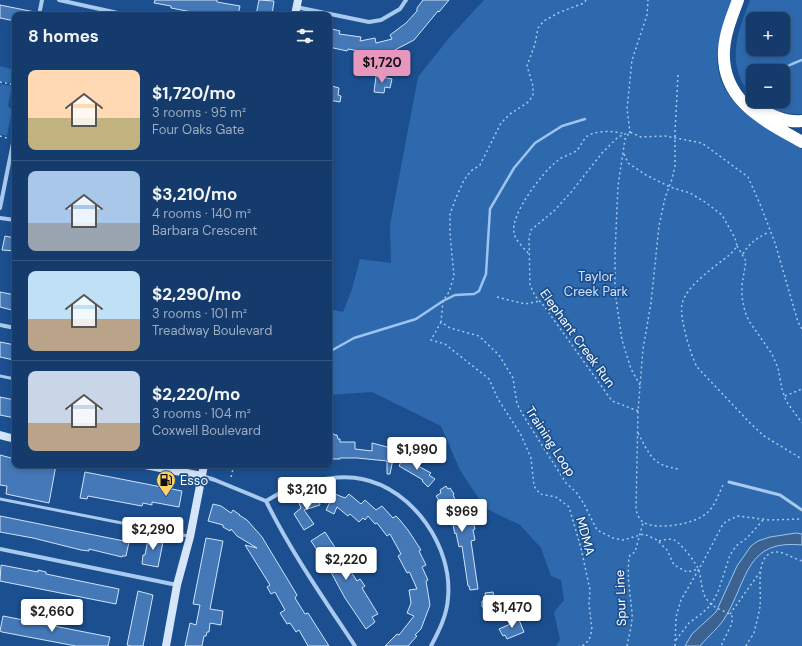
<!DOCTYPE html>
<meta charset="utf-8">
<style>
body{margin:0;font-family:"DM Sans",sans-serif;background:#1d4271;color:#f1f3f6;height:100vh;display:flex;flex-direction:column;font-size:15px;white-space:nowrap}
*{box-sizing:border-box;margin:0}
p{font-size:13px;color:#9dadc1}
.icon{flex:none;width:22px;height:22px;fill:none;stroke:currentColor;stroke-width:2;stroke-linecap:round;stroke-linejoin:round}
.map{position:relative;flex:1;overflow:hidden}
.panel{position:absolute;left:12px;top:12px;width:320px;height:456px;display:flex;flex-direction:column;background:#143b6b;border-radius:8px;box-shadow:0 2px 6px #0003,0 0 0 1px #33557e}
.panel>*{flex:none}
.buttons{position:absolute;left:746px;top:12px;display:grid;gap:8px}
.buttons a{display:grid;place-items:center;width:44px;height:44px;border-radius:8px;background:#143b6b;box-shadow:0 2px 6px #0003,0 0 0 1px #33557e;font-size:20px}
.price{position:absolute;translate:-50% -34px;padding:0 9px;border-radius:4px;background:#fff;color:#222;font-size:13px;line-height:26px;filter:drop-shadow(0 1px 2px #0008)}
.price::after{content:'';position:absolute;left:50%;top:24px;width:12px;height:9px;margin-left:-6px;background:inherit;clip-path:polygon(0 0,100% 0,50% 100%)}
.price.active{background:#e797bd;color:#111}
ul{padding:0;list-style:none}
li{display:flex;align-items:center;gap:12px;height:100px;padding:0 16px}
li+li{border-top:1px solid #33557e}
li span{display:grid;place-items:center;flex:none;width:112px;height:80px;border-radius:8px;color:#555}
li>.icon{margin-inline-start:auto}
span .icon{width:48px;height:48px;fill:#fffc;stroke-width:1}
li b{font-size:17px}
h2{display:flex;justify-content:space-between;align-items:center;height:48px;padding:0 16px;font-size:17px}
.map>svg:first-child{display:block}
.green{fill:#2e69ad;fill-rule:evenodd}
.water{fill:#3c6290;stroke:#9cc4f0}
.lines{fill:none;stroke-linecap:round;stroke-linejoin:round}
.stream{stroke:#9cc4f0;stroke-width:2.5}
.building{fill:#4478b7;stroke:#cfe3fa}
.path{stroke:#a9c9ee;stroke-width:1.5;stroke-dasharray:2 3;stroke-linecap:butt}
.lane{stroke:#a9c9ee;stroke-width:3}
.street{stroke:#a9c9ee;stroke-width:4}
.secondary{stroke:#d6e6fa;stroke-width:8}
.highway{stroke:#fff;stroke-width:12}
.labels{text-anchor:middle;stroke-width:3.5;stroke-linejoin:round;paint-order:stroke}
.park-label{font-size:13px;fill:#cfe3fa;stroke:#1b4f8f}
.street-label{font-size:13px;fill:#fff;stroke:#1b4f8f}
.poi-label{font-size:13px;fill:#fff;stroke:#1b4f8f;text-anchor:start}
</style>
<div class="map">
<svg width="802" height="646" viewBox="0 0 802 646">
<rect width="100%" height="100%" fill="#1b4f8f"/>
<path class="green" d="M484,0H733C728,13 722,27 719,41C706,101 761,124 802,149V646H556L560,640L554,612L564,600L561,580L551,576L541,548L520,525L485,508L460,470L441,426L372,392L329,395V309L343,312L352,289L360,259L391,263L390,225L418,77L449,38Z
M750,0H802V114C786,114 771,111 758,101H783V71H753V97C748,93 745,87 742,82C728,53 740,27 750,0ZM753,19H783V49H753Z
M13,60H15V71L13,82L7,83L0,81V66L11,69Z
M0,84L12,86L8,106L12,110L7,136L0,134Z"/>
<path class="water" d="M796,533L802,534V545C746,539 748,579 726,616C720,627 708,636 700,646H685L692,634L716,612L737,566L751,546L758,541L770,537Z"/>
<g class="lines">
<path class="stream" d="M778,71L792,64L802,60
M752,87H753
M329,352L354,338L416,319L443,301L455,295L474,294L479,291L486,274L490,209L514,168L535,143L562,126L585,119"/>
</g>
<path class="building" d="M155,0H217V2L240,6L238,15H210L202,13V14L171,8V6L154,3Z
M259,0L274,1L272,15H256Z
M423,0H449L439,12L438,11L414,40L393,51L395,58L388,60L385,65L382,53L365,56V52L348,49L347,51L329,47V39L332,29L340,31L339,34L361,37L360,41L375,38L376,43L392,39L390,35L406,23L417,11V8Z
M0,5L35,12V15H15V21L0,18Z
M376,76L392,79L390,88L385,87L384,93L374,92Z
M332,86L339,88L338,95L341,96L340,102L329,100V88Z
M5,236L15,238V251L2,250Z
M0,292L15,295L12,310L0,307Z
M0,342L15,345L14,360L0,357Z
M0,397L15,400V418L0,415Z
M329,431L335,435H337L338,439H340V442H355V449L372,451V443L395,449L390,474H387V461L357,458H340V459H329V452H331Z
M405,454L411,457L409,461L431,473L429,475L435,479L428,487L422,481L423,480L399,466Z
M0,455L15,459V465H56L49,503L6,494L7,486L0,485Z
M85,472L182,491L179,507L152,502V505L143,503L142,506L88,496L87,499L80,498Z
M446,486L448,489L450,488L454,494L453,495L459,508L461,507L465,517L472,516L475,529L473,530L475,540L471,541L478,589L470,590L469,586H468L462,546L459,547L456,533L455,534L450,512L448,513L443,503L441,504L436,496L441,493L440,490Z
M330,492L345,498L349,494L361,504L365,500L376,510L382,506L393,518L396,516L399,519L408,530L421,550L419,551L426,565L422,567L428,580L426,581L430,605L421,629L415,635L417,636L408,646H385L397,634L399,635L414,616L407,613L411,603L409,590L417,589L410,573L409,572L407,573L398,556L401,554L390,534L387,536L377,523L375,524L368,516L365,520L363,518L359,522L350,514L348,516L337,507L334,514L326,510L330,502L325,503Z
M317,494L320,505L304,510L314,524L304,530L294,514L301,508L299,503L300,500Z
M213,504L221,506L231,513L233,510L240,515H239L247,520L262,537L297,595L295,598L305,614L308,613L329,646H308L299,630L296,632L290,623L287,624L280,613L285,610L275,592L271,594L267,587L270,585L245,545L257,548L237,536L231,529L230,531L223,527V525L208,521Z
M0,516L129,542L126,556H122V557L89,549V551L81,550L33,538L0,532Z
M325,532L357,581L360,579L365,586L362,588L378,614L372,617L375,622L366,629L345,598L327,565L311,541Z
M149,534L164,537L158,567L142,564L143,555H145Z
M206,538L223,541L210,609L223,611L221,625L210,623L209,632H207L206,636H204L202,646H185L190,623L196,625L200,605L193,604Z
M1,565L38,572V570L46,572V574L119,589L116,604L0,581Z
M138,591L153,595L143,646H131L127,645Z
M493,592L495,605L482,607V601L486,600L485,593Z
M517,615L524,632L507,639L505,635L503,636L499,629L513,623L511,618Z
M3,616L110,637L108,646H76L2,632L0,631Z"/>
<g class="lines">
<path class="path" d="M586,0L584,3L558,13L544,21L538,28L535,44L527,66L533,86V96L527,103L510,114L501,123L480,165L471,171L464,180L456,198L450,214V234L454,276L449,292L443,301L441,322L450,328L479,336L499,355L513,378L517,404L526,420L566,483L576,492L584,504L597,530L613,538L623,540L644,534L657,540L667,550L674,565L687,572L699,569
M678,75L675,132V166L672,179L665,198L659,226L651,303L643,349L638,411L636,509C637,514 639,519 643,522C657,531 695,524 707,513C715,506 719,493 724,483
M0,82L15,85
M0,136L7,138
M624,154L628,163L646,175L670,187L690,193L705,202L722,215L735,238L737,246C730,257 719,262 709,271C699,279 685,291 682,304C679,317 691,356 697,367L751,424L764,436L802,459
M737,246L746,261L742,285V297L745,312L749,321L772,354L778,368L782,389L786,401L802,423
M528,253C523,247 515,240 514,233C510,214 543,172 557,161C564,155 571,155 576,151C581,147 583,138 589,135C600,130 615,131 625,134
M743,254C749,243 757,238 769,232
M497,297L525,304L540,301
M441,322L431,340L445,344L489,379L498,399L521,435L531,458L534,486L540,494L556,497L569,507L581,548L590,590L589,604L592,630L589,640L584,645L579,646
M640,385L631,369L622,340L615,292V253L618,186L625,139L630,132L641,137L665,136L702,143L748,177L760,204L775,243L798,322L802,329
M785,396L802,389
M638,411L612,401L544,306L535,296L530,285L529,238L531,230L555,210L572,191L602,153L618,137L630,132L627,109L632,60L647,15L648,0
M638,433C650,455 652,466 680,469
M231,477L234,465
M659,541C664,540 669,538 674,540C680,542 698,565 699,571C702,582 701,593 708,601C714,609 725,610 732,616V623L721,646
M730,614L760,572
M676,640L689,623L701,614L711,605L718,592L730,555L736,546L747,538L764,519
M627,646C629,635 633,623 632,612C630,594 627,576 629,558L630,555L635,552L643,523
M675,646L676,617L681,600L703,562L723,524L729,520L738,516L770,520L802,519
M746,646C748,641 752,637 754,633C756,624 759,614 760,606C762,590 753,550 779,552C785,553 795,559 802,561"/>
<path class="lane" d="M0,376L15,379
M729,482L780,495L802,510
M0,499L188,536"/>
<path class="street" d="M59,0L127,15
M296,7L369,22L381,20L400,9L406,0
M39,15L42,0
M0,208L15,133
M0,218L15,220
M0,325L15,328
M202,476L215,480L266,501C291,552 324,599 355,646
M266,501C275,496 285,489 296,486C313,479 344,475 362,479C413,489 453,547 448,598C447,615 439,631 431,646
M0,549L177,585"/>
<path class="secondary" d="M295,15L298,0
M0,435L15,439
M145,465L202,476
M166,646L177,585L190,537L204,465"/>
<path class="highway" d="M738,0C732,16 725,33 724,50C721,101 765,121 802,142
M756,107C770,115 786,123 802,121"/>
</g>
<defs>
<symbol id="fuel-pin" viewBox="-11 -11 22 30"><path d="M0 17L-7.5 6A9.5 9.5 0 1 1 7.5 6Z" fill="#ffd166" stroke="#1b4f8f"/><path d="M-5.5-6h7V0h2V4h1.3V-2.5L3-4.5l.8-.8L6-3V5H2.5V1h-1V6h-7ZM-4.2-4.7v3.2H.2V-4.7Z" fill="#111"/></symbol>
</defs>
<g fill-rule="evenodd">
<use href="#fuel-pin" x="155" y="469" width="22" height="30"/>
</g>
<g class="labels">
<g class="park-label">
<text x="596" y="281">Taylor<tspan x="596" dy="15">Creek Park</tspan></text>
</g>
<g class="street-label">
<text transform="translate(578 338) rotate(54)" y="5">Elephant Creek Run</text>
<text transform="translate(551 441) rotate(57)" y="5">Training Loop</text>
<text transform="translate(586 536) rotate(75)" y="5">MDMA</text>
<text transform="translate(620 598) rotate(-92)" y="5">Spur Line</text>
</g>
<g class="poi-label">
<text x="180" y="485">Esso</text>
</g>
</g>
</svg>
<div class="buttons">
<a>+</a>
<a>−</a>
</div>
<b class="price active" style="left:382px;top:84px">$1,720</b>
<b class="price" style="left:417px;top:471px">$1,990</b>
<b class="price" style="left:307px;top:511px">$3,210</b>
<b class="price" style="left:462px;top:533px">$969</b>
<b class="price" style="left:153px;top:551px">$2,290</b>
<b class="price" style="left:346px;top:581px">$2,220</b>
<b class="price" style="left:512px;top:629px">$1,470</b>
<b class="price" style="left:52px;top:633px">$2,660</b>
<section class="panel">
<h2>8 homes<svg class="icon" aria-label="filters" viewBox="0 0 24 24"><path d="M4 7h16M4 17h16"/><circle cx="9" cy="7" r="2"/><circle cx="15" cy="17" r="2"/></svg></h2>
<ul>
<li><span style="background:linear-gradient(#ffd9b3 60%,#c2b280 0)"><svg class="icon" aria-label="home" viewBox="0 0 24 24"><path d="M3 11l9-7 9 7M6 9v11h12V9"/></svg></span><div><b>$1,720/mo</b><p>3 rooms · 95 m²</p><p>Four Oaks Gate</p></div></li>
<li><span style="background:linear-gradient(#a9c7e8 65%,#9aa5b1 0)"><svg class="icon" aria-label="home" viewBox="0 0 24 24"><path d="M3 11l9-7 9 7M6 9v11h12V9"/></svg></span><div><b>$3,210/mo</b><p>4 rooms · 140 m²</p><p>Barbara Crescent</p></div></li>
<li><span style="background:linear-gradient(#bfe0f5 60%,#b9a48a 0)"><svg class="icon" aria-label="home" viewBox="0 0 24 24"><path d="M3 11l9-7 9 7M6 9v11h12V9"/></svg></span><div><b>$2,290/mo</b><p>3 rooms · 101 m²</p><p>Treadway Boulevard</p></div></li>
<li><span style="background:linear-gradient(#c9d6e8 65%,#b9a48a 0)"><svg class="icon" aria-label="home" viewBox="0 0 24 24"><path d="M3 11l9-7 9 7M6 9v11h12V9"/></svg></span><div><b>$2,220/mo</b><p>3 rooms · 104 m²</p><p>Coxwell Boulevard</p></div></li>
</ul>
</section>
</div>
